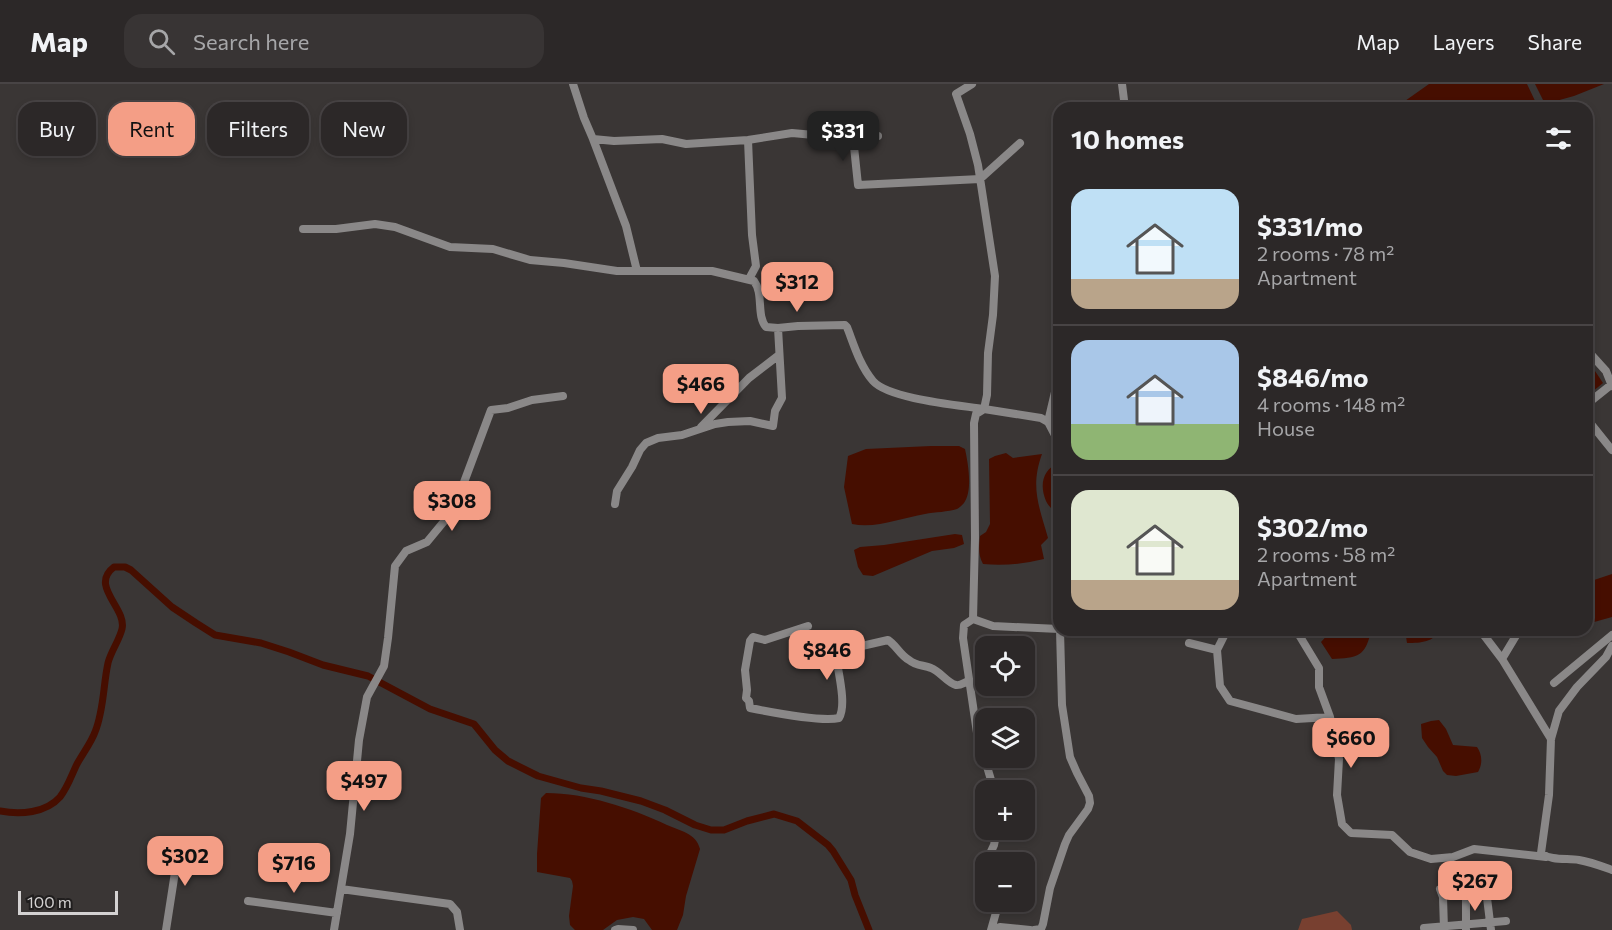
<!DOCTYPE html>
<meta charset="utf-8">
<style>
body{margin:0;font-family:Commissioner,sans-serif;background:#383434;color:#f1f3f6;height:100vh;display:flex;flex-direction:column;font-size:22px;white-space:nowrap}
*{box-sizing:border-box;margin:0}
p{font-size:20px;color:#a6a6a8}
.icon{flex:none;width:33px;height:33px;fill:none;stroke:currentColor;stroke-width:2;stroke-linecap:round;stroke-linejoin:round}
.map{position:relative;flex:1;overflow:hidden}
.panel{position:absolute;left:1053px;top:18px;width:540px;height:534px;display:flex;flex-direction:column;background:#2c2828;border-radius:18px;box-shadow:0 3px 9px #0003,0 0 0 2px #484445}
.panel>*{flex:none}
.hud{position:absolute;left:18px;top:18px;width:570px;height:54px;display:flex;gap:12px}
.controls{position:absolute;left:975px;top:552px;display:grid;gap:12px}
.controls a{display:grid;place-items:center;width:60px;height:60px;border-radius:12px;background:#2c2828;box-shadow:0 3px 9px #0003,0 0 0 2px #484445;font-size:30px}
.scale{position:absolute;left:18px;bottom:15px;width:100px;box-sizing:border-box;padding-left:6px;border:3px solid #d4d2d2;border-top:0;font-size:16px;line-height:21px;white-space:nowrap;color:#d4d2d2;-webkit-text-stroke:4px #201e1e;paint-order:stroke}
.price{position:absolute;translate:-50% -51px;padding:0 14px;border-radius:12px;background:#f49e86;color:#111;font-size:20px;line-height:39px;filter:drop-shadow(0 2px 3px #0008)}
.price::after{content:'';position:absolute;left:50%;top:36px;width:18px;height:14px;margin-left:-9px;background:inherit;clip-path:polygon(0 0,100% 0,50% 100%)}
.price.selected{background:#222;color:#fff}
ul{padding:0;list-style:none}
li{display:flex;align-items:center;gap:18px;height:150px;padding:0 18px}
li+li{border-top:2px solid #484445}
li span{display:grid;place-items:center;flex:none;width:168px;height:120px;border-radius:18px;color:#555}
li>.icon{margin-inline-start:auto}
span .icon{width:72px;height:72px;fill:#fffc;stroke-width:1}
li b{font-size:26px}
h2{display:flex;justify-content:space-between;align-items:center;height:72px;padding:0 18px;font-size:26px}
.chip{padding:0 21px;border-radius:18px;background:#2c2828;box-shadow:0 3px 9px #0003,0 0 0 2px #484445;font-size:21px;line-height:54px}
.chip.selected{background:#f49e86;color:#111}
header{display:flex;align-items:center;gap:36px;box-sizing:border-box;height:84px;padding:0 30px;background:#2c2828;border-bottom:2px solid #484445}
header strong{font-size:28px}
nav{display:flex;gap:33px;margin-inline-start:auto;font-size:21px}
.search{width:420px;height:54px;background:#383434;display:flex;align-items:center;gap:15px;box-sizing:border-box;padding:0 21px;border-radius:18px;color:#a6a6a8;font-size:22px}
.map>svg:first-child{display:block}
.green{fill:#784030}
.water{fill:#460e00}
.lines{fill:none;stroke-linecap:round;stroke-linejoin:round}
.canal{stroke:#460e00;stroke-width:7}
.minor{stroke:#8a8888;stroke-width:8}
</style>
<header>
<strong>Map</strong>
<div class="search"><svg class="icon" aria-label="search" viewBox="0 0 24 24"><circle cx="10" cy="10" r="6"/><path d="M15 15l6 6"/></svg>Search here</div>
<nav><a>Map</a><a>Layers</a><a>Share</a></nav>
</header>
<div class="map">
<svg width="1612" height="846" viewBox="0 0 1612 846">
<rect width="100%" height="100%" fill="#3a3635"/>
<path class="green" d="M1337,827L1351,841L1352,846H1298L1302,835Z"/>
<path class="water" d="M1429,0H1527L1537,21L1532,24H1395Z
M1535,0H1604L1574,12L1545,20Z
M1587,275L1603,299L1587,312Z
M931,362H959L965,365C968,379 973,407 964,419C962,421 959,424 957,425C948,428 935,428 925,430C901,434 876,445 852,440L844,403L848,372L866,365Z
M1006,369L1013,374L1042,370C1030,403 1039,422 1048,454L1041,461L1044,475C1023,480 1004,482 983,480C978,471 979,463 980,452L986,448L990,440L989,375L995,372Z
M1059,378V433C1055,428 1049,423 1046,417C1039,400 1043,386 1059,378Z
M955,450L962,451L964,460L954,464L932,467L873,492L863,491L858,483L854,466L860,463L884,461Z
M1612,490V533L1587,540L1588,498Z
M1332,546H1371C1366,573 1357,574 1332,575L1321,558Z
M1405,546H1442C1432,558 1422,559 1407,559Z
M1439,636L1446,645L1453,661L1477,663C1482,670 1483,680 1478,688L1456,692L1447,691L1443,687L1437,673L1428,663L1422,654L1421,640L1431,637Z
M546,709C586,709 631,724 667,741C680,747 696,749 700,765L686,812L683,831L677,846H652L644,835L633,833L617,836L603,846H575L570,841L569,832L573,802L572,797L570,794L537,788V770L541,714Z"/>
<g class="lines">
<path class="canal" d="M0,727C20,731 46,729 60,713C68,703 72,690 77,680C83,669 91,659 95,648C104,626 103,602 108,579C111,567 119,557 122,545C127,524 89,502 114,483H125L131,486L172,523L196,539L215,551L261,559L289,568L323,581L368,592L430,625L474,640L495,666L508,677L538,692L581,704L601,707L641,717L665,726L695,741L711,746H724L747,737L774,730L797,737L828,761L833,767L851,796L855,811L869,846"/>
<path class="minor" d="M573,0L584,34L593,55L614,57L662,55L686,60L748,56L792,49L825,52H878
M972,0L956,10L970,50L978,81L995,192L993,231L988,269L987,311L984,325L1041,334L1048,338L1059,359
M1122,0L1125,24
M853,53L858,101L980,95L1020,59
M593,55L626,142L637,187
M748,56L752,151L756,182L749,195
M303,145H336L375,140L395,143L450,163L493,165L530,176L564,179L617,187H712L754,197C764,210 756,231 766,243L778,244L798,242L845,241L847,243C854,261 860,282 873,297C889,315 958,321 984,325L976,330L974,339L975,454L973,535L993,542L1059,545
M1587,266L1606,287L1612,302
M1587,320L1611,301
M1587,335L1612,366
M1048,338L1059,291
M701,343L749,294L779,271
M615,420L617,407L632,383L640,366L646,359L658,354L682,351L715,340L728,338L750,337L773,342L775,327L782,314L778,244
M973,535L964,541L963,554L977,649L994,706
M808,542L765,556L753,553L750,557L745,586L747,606L746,614L749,617L750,624C770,628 822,638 839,634C847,621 838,588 836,572L840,567L888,556C896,561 900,571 909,576C916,582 924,581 931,584C940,587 947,599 956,601C960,602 965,598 969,597
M1296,546L1319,584V603L1330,633
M1480,546L1502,575
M1521,546L1517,550L1502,575L1551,655
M1189,559L1217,566L1220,602L1230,617L1296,635L1330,633L1339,675L1337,711L1342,740L1351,749L1392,751L1410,768L1431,775L1453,773L1474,765L1546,773
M1612,562L1606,573L1577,603L1559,627L1551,655L1549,711L1541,769C1551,777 1567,774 1579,776C1591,778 1601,782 1612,786
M1217,566L1227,546
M1554,599L1612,551
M988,778V774L994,761L997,746
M341,805L450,820L457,828L460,846
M1440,805L1443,813L1444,845
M1486,806L1491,846
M1466,807V846
M248,817L337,829
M1424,844L1506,837
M166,846L180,756
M334,846L350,750L359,656L367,613L384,582L388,554L395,482L406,467L427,458L446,435L457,417L491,326L508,324L532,316L563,312
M615,846L618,845L633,846
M991,846L999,818
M992,846L1000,843L1030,846
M1034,846L1041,845L1043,840L1050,804L1065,760L1069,751L1088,725L1090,719L1089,712L1077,689L1070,673L1062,621L1060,546"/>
</g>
</svg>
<div class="controls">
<a><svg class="icon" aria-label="locate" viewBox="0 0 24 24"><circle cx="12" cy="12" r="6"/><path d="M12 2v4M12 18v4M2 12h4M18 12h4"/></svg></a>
<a><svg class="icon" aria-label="layers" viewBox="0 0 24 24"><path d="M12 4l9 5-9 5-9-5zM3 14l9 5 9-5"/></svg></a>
<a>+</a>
<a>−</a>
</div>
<div class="scale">100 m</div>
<b class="price selected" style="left:843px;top:78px">$331</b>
<b class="price" style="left:797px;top:229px">$312</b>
<b class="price" style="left:701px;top:331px">$466</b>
<b class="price" style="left:452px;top:448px">$308</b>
<b class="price" style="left:827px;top:597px">$846</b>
<b class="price" style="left:1351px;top:685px">$660</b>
<b class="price" style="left:364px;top:728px">$497</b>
<b class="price" style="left:185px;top:803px">$302</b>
<b class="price" style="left:294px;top:810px">$716</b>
<b class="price" style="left:1475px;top:828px">$267</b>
<div class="hud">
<a class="chip">Buy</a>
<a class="chip selected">Rent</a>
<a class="chip">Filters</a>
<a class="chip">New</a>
</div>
<section class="panel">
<h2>10 homes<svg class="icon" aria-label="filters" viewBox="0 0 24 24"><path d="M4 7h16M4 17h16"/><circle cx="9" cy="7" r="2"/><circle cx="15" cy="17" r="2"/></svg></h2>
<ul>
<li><span style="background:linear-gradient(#bfe0f5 75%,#b9a48a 0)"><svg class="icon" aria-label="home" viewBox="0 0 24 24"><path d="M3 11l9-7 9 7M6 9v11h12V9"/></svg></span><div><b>$331/mo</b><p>2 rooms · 78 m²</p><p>Apartment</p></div></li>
<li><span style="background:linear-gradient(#a9c7e8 70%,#8fb573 0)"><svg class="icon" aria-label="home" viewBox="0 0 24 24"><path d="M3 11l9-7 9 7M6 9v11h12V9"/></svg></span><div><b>$846/mo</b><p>4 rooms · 148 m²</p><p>House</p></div></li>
<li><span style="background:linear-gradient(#dfe7d0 75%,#b9a48a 0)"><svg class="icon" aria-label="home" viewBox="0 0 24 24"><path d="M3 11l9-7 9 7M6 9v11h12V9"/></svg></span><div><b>$302/mo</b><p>2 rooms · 58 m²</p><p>Apartment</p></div></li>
</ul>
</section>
</div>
